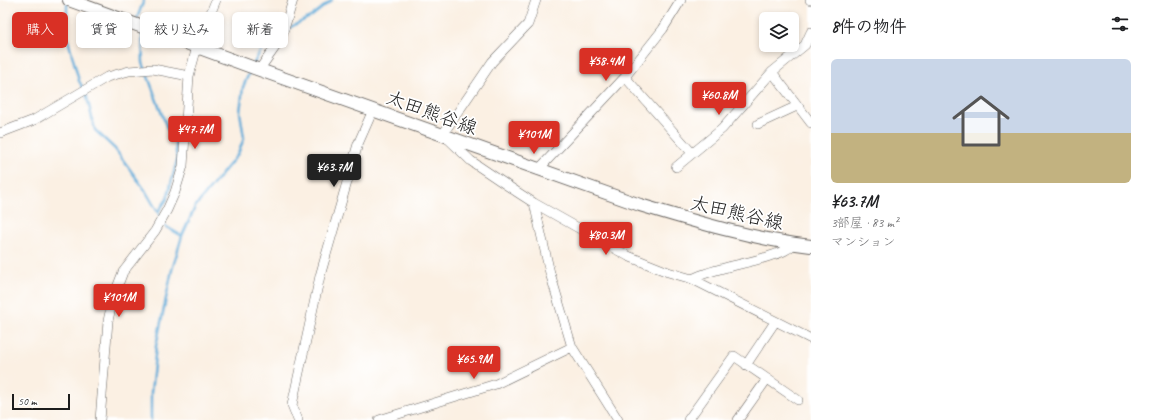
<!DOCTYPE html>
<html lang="ja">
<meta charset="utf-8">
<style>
body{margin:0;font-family:Caveat,"Klee One",sans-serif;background:#f6f6f6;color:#202124;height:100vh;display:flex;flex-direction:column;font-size:15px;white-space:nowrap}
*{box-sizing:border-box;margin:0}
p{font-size:13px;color:#757577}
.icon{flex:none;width:22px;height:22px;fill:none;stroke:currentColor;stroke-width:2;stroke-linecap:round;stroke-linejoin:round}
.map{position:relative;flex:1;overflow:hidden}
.panel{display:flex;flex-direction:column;background:#fff;width:340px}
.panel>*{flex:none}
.hud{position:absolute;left:12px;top:12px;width:380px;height:36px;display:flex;gap:8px}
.controls{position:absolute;left:759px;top:12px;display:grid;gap:8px}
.controls a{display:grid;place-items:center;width:40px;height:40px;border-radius:6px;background:#fff;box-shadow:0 2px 6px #0003;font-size:20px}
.scale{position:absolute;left:12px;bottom:10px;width:58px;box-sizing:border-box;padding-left:4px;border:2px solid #1c1c1c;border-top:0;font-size:11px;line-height:14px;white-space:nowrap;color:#1c1c1c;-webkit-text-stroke:3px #fff;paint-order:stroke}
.price{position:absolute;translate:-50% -34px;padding:0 9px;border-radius:4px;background:#d93025;color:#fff;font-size:13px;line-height:26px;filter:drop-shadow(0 1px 2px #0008)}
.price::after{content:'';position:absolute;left:50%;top:24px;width:12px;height:9px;margin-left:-6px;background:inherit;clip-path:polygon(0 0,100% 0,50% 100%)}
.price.current{background:#222;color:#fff}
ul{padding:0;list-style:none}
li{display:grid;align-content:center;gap:8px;height:212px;padding:0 20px}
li+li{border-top:1px solid #e0e0e0}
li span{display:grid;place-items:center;height:124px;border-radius:6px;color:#555}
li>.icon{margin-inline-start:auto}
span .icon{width:72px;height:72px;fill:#fffc;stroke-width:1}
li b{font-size:17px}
h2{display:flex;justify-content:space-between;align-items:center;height:48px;padding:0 20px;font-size:17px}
.pill{padding:0 14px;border-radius:6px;background:#fff;box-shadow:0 2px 6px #0003;font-size:14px;line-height:36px}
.pill.current{background:#d93025;color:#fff}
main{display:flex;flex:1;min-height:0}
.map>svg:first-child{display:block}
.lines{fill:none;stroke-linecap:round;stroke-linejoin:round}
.stream{stroke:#61acd9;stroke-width:2.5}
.street-casing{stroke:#6a6662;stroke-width:10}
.secondary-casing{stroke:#6a6662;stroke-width:14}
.street{stroke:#fff;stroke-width:9}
.secondary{stroke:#fff;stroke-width:12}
.labels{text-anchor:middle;stroke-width:3.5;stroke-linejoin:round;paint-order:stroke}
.street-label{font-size:19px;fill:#1c1c1c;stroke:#fff}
</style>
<main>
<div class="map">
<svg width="811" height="420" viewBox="0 0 811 420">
<rect width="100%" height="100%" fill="#fff"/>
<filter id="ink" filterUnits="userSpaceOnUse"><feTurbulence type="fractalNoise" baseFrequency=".025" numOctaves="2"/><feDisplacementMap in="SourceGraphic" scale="8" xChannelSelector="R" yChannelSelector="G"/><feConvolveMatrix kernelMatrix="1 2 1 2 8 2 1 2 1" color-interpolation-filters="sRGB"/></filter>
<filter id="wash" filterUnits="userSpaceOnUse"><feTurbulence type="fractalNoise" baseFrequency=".012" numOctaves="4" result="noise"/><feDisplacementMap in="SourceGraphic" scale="16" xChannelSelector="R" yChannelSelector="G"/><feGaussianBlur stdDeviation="0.9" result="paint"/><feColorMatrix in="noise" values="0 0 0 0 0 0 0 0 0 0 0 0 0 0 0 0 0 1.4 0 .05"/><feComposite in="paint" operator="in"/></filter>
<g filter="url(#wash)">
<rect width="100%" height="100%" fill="#fbf0e3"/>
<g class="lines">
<path class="stream" d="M67,4V36L79,81L83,88
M137,18L144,0
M287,29L312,16L332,0
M142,34L143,63L167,128L175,143L177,160L167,199L158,212
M253,65C261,49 265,42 281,33
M86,93L95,130L115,149L145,190L160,216
M163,222L165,226L182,236
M151,420V393L156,346L172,270L182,236L195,207L238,154L244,138L240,112L243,87L250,71"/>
</g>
</g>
<g filter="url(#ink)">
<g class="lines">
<defs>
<path id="street" d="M536,0L528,24L492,62L443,134L471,161L517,192L534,203L628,256L668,272L692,279L811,339
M810,0H811
M259,70L281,39L293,0
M772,72L811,123
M625,77L692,153
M758,124L797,106
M0,133L34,120L107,77L129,71L153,69L189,76
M676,167L722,129L772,72L805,45L811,32
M538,170L625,77L663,29L681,0
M534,203L550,273L572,347L618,420
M692,279C716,267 744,265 770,256C779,253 787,251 794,244
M746,365L775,322
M100,420L108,321L113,298L123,272L155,231L167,210L175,192L183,166L189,76L197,47L216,0
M298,420L292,405L320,276L358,144L373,110
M379,420L496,384L572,347
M688,420L734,356L798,400
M738,420L767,379"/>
<path id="secondary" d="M69,0L257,69L640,205C696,222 753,239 811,246"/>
</defs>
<use href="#street" class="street-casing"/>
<use href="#secondary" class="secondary-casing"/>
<use href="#street" class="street"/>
<use href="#secondary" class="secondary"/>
</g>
</g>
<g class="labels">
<g class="street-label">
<text transform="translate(432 112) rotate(20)" y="7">太田熊谷線</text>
<text transform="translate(737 212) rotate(13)" y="7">太田熊谷線</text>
</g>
</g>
</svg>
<div class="controls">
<a><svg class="icon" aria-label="layers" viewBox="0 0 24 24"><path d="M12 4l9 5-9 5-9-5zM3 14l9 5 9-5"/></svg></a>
</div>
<div class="scale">50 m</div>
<b class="price" style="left:606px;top:82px">¥58.4M</b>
<b class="price" style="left:719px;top:116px">¥60.8M</b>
<b class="price" style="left:195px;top:150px">¥47.7M</b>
<b class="price" style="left:534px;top:155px">¥101M</b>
<b class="price current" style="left:334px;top:188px">¥63.7M</b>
<b class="price" style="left:606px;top:256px">¥80.3M</b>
<b class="price" style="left:119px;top:318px">¥101M</b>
<b class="price" style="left:474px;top:380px">¥65.9M</b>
<div class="hud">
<a class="pill current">購入</a>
<a class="pill">賃貸</a>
<a class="pill">絞り込み</a>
<a class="pill">新着</a>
</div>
</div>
<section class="panel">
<h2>8件の物件<svg class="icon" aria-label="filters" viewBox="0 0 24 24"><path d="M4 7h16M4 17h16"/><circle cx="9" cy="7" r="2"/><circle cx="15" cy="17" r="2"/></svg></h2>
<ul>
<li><span style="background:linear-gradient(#c9d6e8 60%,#c2b280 0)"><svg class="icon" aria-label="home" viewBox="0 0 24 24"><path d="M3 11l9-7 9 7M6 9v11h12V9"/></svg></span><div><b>¥63.7M</b><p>3部屋 · 83 m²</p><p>マンション</p></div></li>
</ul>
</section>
</main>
